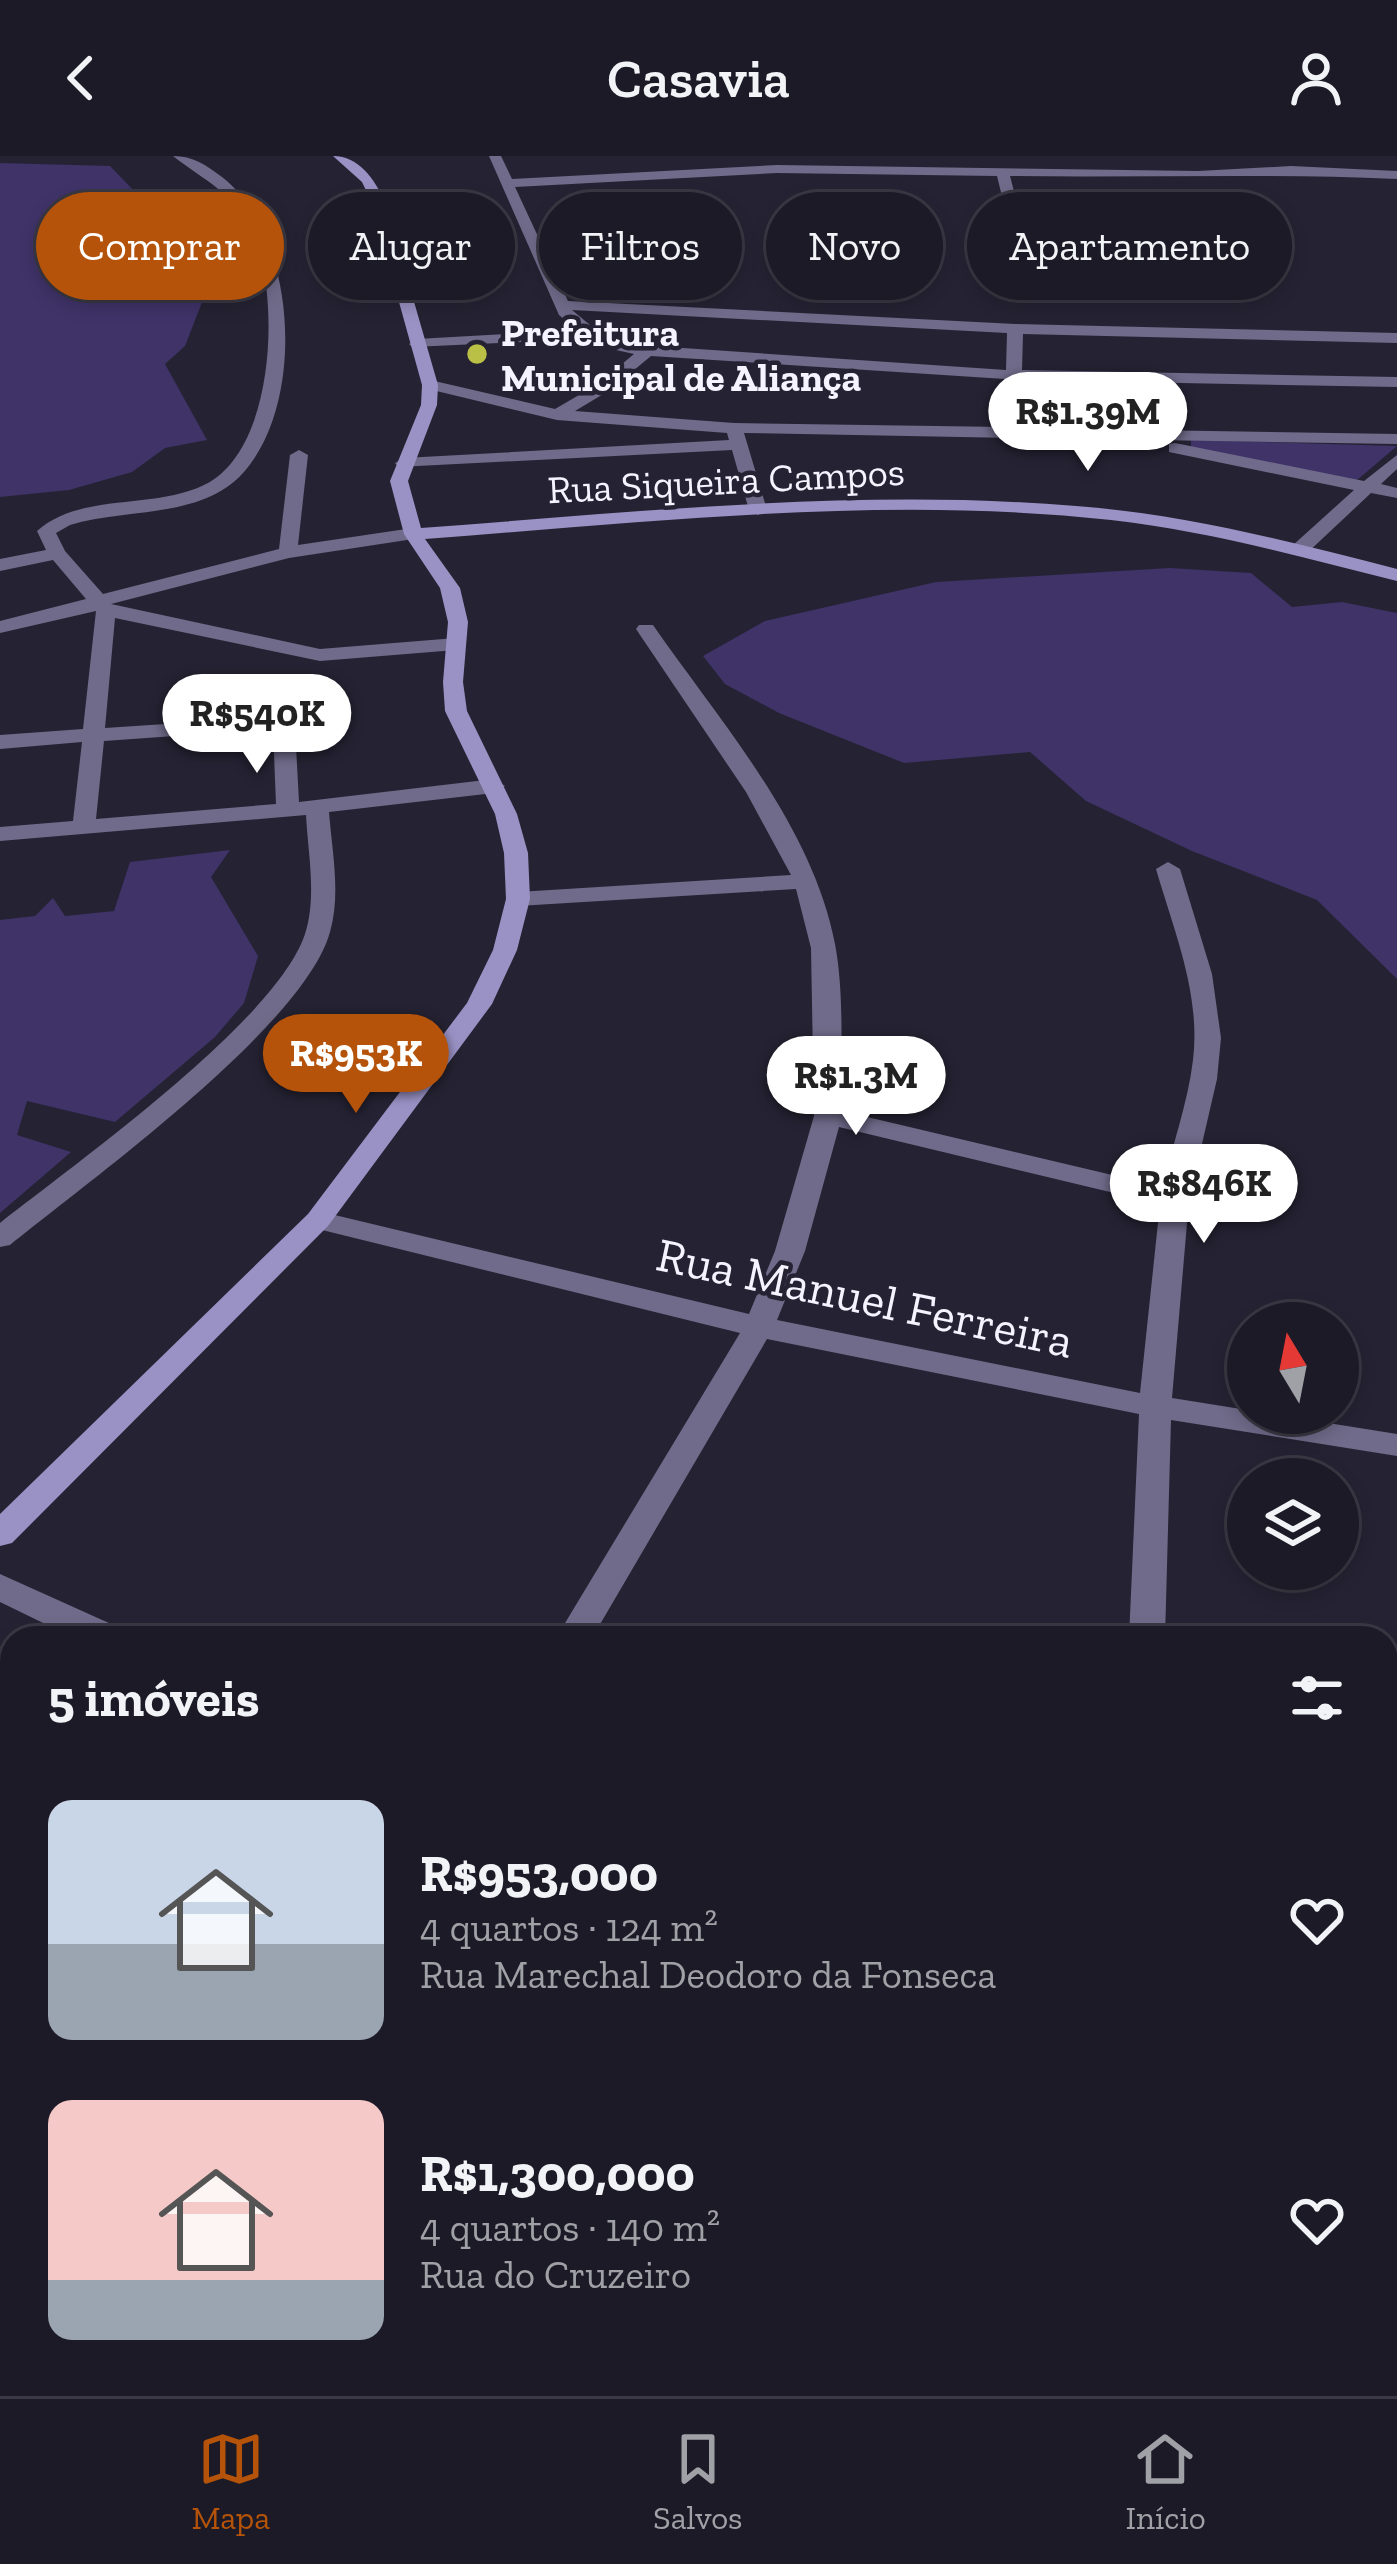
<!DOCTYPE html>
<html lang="pt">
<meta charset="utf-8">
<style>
body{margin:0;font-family:"Zilla Slab",serif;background:#25232e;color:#f1f3f6;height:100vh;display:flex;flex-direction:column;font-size:45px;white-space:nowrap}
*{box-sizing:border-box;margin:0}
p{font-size:39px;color:#a0a1a7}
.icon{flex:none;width:66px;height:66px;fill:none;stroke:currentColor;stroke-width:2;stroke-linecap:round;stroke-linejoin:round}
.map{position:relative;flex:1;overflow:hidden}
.panel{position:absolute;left:0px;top:1470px;width:1398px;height:771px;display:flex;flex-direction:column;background:#1c1a26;border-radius:36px 36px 0 0;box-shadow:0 6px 18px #0003,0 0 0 3px #3a3843}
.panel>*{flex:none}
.hud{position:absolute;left:36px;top:36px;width:1326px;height:108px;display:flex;gap:24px}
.needle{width:78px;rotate:350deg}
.buttons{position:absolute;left:1227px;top:1146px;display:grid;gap:24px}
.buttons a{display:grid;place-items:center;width:132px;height:132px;border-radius:50%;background:#1c1a26;box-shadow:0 6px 18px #0003,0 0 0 3px #3a3843;font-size:60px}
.price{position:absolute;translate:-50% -102px;padding:0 27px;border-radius:42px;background:#fff;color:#222;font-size:39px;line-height:78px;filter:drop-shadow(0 3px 6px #0008)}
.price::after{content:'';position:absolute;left:50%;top:72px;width:36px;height:27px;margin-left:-18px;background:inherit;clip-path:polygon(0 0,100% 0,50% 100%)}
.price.selected{background:#b45309;color:#fff}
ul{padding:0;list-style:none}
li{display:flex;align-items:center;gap:36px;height:300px;padding:0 48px}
li span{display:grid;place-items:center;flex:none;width:336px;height:240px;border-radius:24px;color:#555}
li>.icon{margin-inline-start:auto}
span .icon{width:144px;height:144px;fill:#fffc;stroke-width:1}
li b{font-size:51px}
h2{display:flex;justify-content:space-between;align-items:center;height:144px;padding:0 48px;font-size:51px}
.tag{padding:0 42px;border-radius:54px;background:#1c1a26;box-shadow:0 6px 18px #0003,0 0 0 3px #3a3843;font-size:42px;line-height:108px}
.tag.selected{background:#b45309;color:#fff}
header{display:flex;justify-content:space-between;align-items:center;height:156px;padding:0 48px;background:#1c1a26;font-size:54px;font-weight:600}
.tabs{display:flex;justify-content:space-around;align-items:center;height:168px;border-top:3px solid #3a3843;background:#1c1a26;font-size:33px;color:#a0a1a7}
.tabs a{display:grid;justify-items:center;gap:6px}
.tabs .selected{color:#b45309}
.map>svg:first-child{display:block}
.green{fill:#3f3368}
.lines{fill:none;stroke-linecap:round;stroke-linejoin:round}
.street{fill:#706b8a;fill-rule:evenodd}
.secondary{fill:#9a92c5;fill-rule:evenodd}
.poi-dot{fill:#bac045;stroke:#252333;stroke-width:4.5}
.labels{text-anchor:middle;stroke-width:9;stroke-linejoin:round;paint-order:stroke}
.far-poi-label{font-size:39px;font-weight:bold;fill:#f5f3ff;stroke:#252333;text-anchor:start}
.far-street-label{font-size:39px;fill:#f5f3ff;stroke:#252333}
.street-label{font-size:48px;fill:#f5f3ff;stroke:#252333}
</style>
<header><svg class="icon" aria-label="back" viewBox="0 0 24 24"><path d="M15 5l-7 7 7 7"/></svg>Casavia<svg class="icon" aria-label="person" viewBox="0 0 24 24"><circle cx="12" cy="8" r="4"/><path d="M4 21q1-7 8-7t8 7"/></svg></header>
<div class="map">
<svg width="1397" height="2240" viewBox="0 0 1397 2240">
<rect width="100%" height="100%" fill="#252333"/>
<path class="green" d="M0,7L110,10L170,72L204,141L185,190L165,208L207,284L165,292L132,316L69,334L0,341Z
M1191,284L1397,290L1356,325L1191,294Z
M1170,412L1251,417L1292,451L1342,446L1397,457V823L1317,744L1192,695L1086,645L1030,596L904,607L779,557L725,528L703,500L765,465L936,426Z
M230,694L211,721L258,800L244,847L215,881L115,966L27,945L17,979L71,996L0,1057V764L35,760L53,742L65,760L114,755L130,706Z"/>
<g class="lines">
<path class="street" d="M173,0C193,0 206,9 222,21C297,79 307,246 243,317C202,363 125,352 70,369L56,377L65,395L103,438L279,393L290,299L299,294L308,299L298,389L413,372L422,378L420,382L289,402L111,448L320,493L456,482L466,488L456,494L320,505L115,462L105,572L286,560L295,572L299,646L494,623L505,630L494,637L329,656C332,695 341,738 330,776C304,870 90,1024 10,1089L0,1091V1067C76,1007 276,865 305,778C317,741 308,697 306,659L0,685V671L73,665L82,586L0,593V579L83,573L96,455L0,477V465L86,443L53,404L0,415V403L46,394L37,375C81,336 153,354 204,329C276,295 281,138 252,75C236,38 202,23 173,0ZM273,573L276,648L96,663L104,585Z
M489,0H501L512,23L777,9L1198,15L1291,10L1397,15V23C1268,17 1139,22 1010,20L1028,89L1021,93L1014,89L997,20L777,17L515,31L568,145L1015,168L1397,177V187L1023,178L1022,214L1397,221V231L1022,224L1021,272L1397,278V288L1036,282L1028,286L1014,282L744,277L767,354L758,359L749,354L732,294L398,311L395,307L404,302L729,284L727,277L557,264L424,232L422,229L430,224L555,253L598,228L634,198L598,190L588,183L412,191L409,188L417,183L577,174L559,159ZM572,154L1007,177L1006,214L624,188L608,184ZM651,200L1005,223L1004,271L734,267L575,255L610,234Z
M1175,287L1364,325L1397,299V313L1381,328L1397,332V342L1371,337L1306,398H1292V390L1354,334L1169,296V288Z
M639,469H653C721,567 812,669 835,788C845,841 840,901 842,955L1163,1031C1172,989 1188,947 1193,904C1201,838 1174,775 1156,713L1168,706L1180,713L1212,818L1221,882L1217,923L1189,1044L1172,1242L1397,1278V1300L1171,1264L1165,1482H1129L1139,1258L767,1183L592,1482H556L740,1177L318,1073L303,1064L318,1055L749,1158L775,1095L814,960L811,792L796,733L518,750L506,743L518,736L791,719L746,636L636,473ZM839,971L1160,1048L1140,1237L777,1164L805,1095Z
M0,1418L120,1472L125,1482H74L0,1446Z
M1386,1674L1397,1678V1711L1386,1707Z
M1386,2074L1397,2079V2124L1386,2119Z
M12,2180V2229H17L0,2236V2185Z
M839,2229H887L882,2240H834Z"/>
<path class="secondary" d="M333,0C359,0 374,23 385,45L438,229L437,249L408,325L421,372C638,356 857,332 1076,350C1185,358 1291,386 1397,413V425C1302,401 1208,375 1111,364C883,339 653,366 425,383L460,432L468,466L463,526L467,555L517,658L528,697L530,743L517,794L492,848L328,1070L12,1387L0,1390V1358L308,1058L467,847L493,794L506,743L504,697L495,658L445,555L443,526L448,466L440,432L404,378L390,325L421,249L422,229L371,45L362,26Z"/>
</g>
<circle class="poi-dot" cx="477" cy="198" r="12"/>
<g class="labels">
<g class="far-poi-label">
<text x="501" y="190">Prefeitura<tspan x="501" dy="45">Municipal de Aliança</tspan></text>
</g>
<g class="far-street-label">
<text transform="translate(726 324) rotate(-3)" y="14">Rua Siqueira Campos</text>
</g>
<g class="street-label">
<text transform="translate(865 1141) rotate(12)" y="17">Rua Manuel Ferreira</text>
</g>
</g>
</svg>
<div class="buttons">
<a><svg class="needle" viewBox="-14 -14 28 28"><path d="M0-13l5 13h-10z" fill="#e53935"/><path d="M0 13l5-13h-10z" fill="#a0a1a7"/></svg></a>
<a><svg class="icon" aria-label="layers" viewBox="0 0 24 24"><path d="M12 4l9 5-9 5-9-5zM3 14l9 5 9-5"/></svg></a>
</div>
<b class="price" style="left:1088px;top:318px">R$1.39M</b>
<b class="price" style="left:257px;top:620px">R$540K</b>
<b class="price selected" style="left:356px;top:960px">R$953K</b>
<b class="price" style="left:856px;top:982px">R$1.3M</b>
<b class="price" style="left:1204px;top:1090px">R$846K</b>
<div class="hud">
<a class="tag selected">Comprar</a>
<a class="tag">Alugar</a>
<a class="tag">Filtros</a>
<a class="tag">Novo</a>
<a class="tag">Apartamento</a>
</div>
<section class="panel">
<h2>5 imóveis<svg class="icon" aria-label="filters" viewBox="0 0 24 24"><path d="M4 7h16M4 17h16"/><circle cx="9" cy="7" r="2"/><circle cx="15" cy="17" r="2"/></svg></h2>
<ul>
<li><span style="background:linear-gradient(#c9d6e8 60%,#9aa5b1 0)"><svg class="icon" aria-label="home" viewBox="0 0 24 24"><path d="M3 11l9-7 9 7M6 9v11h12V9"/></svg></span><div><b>R$953,000</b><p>4 quartos · 124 m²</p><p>Rua Marechal Deodoro da Fonseca</p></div><svg class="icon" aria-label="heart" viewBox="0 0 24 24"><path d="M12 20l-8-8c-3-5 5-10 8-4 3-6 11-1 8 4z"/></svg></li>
<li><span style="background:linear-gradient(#f6c9c9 75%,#9aa5b1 0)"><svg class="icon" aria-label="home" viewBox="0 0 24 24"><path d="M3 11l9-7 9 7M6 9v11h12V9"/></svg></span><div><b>R$1,300,000</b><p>4 quartos · 140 m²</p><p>Rua do Cruzeiro</p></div><svg class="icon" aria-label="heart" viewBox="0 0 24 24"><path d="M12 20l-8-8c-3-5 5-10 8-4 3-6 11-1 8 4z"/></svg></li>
</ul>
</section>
</div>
<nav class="tabs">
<a class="selected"><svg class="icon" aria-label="map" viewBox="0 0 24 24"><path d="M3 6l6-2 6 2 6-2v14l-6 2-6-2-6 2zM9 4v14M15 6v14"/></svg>Mapa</a>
<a><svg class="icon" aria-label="saved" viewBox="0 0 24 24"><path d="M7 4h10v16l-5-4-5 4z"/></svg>Salvos</a>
<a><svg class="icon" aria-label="home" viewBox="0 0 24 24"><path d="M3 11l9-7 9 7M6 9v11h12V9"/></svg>Início</a>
</nav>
